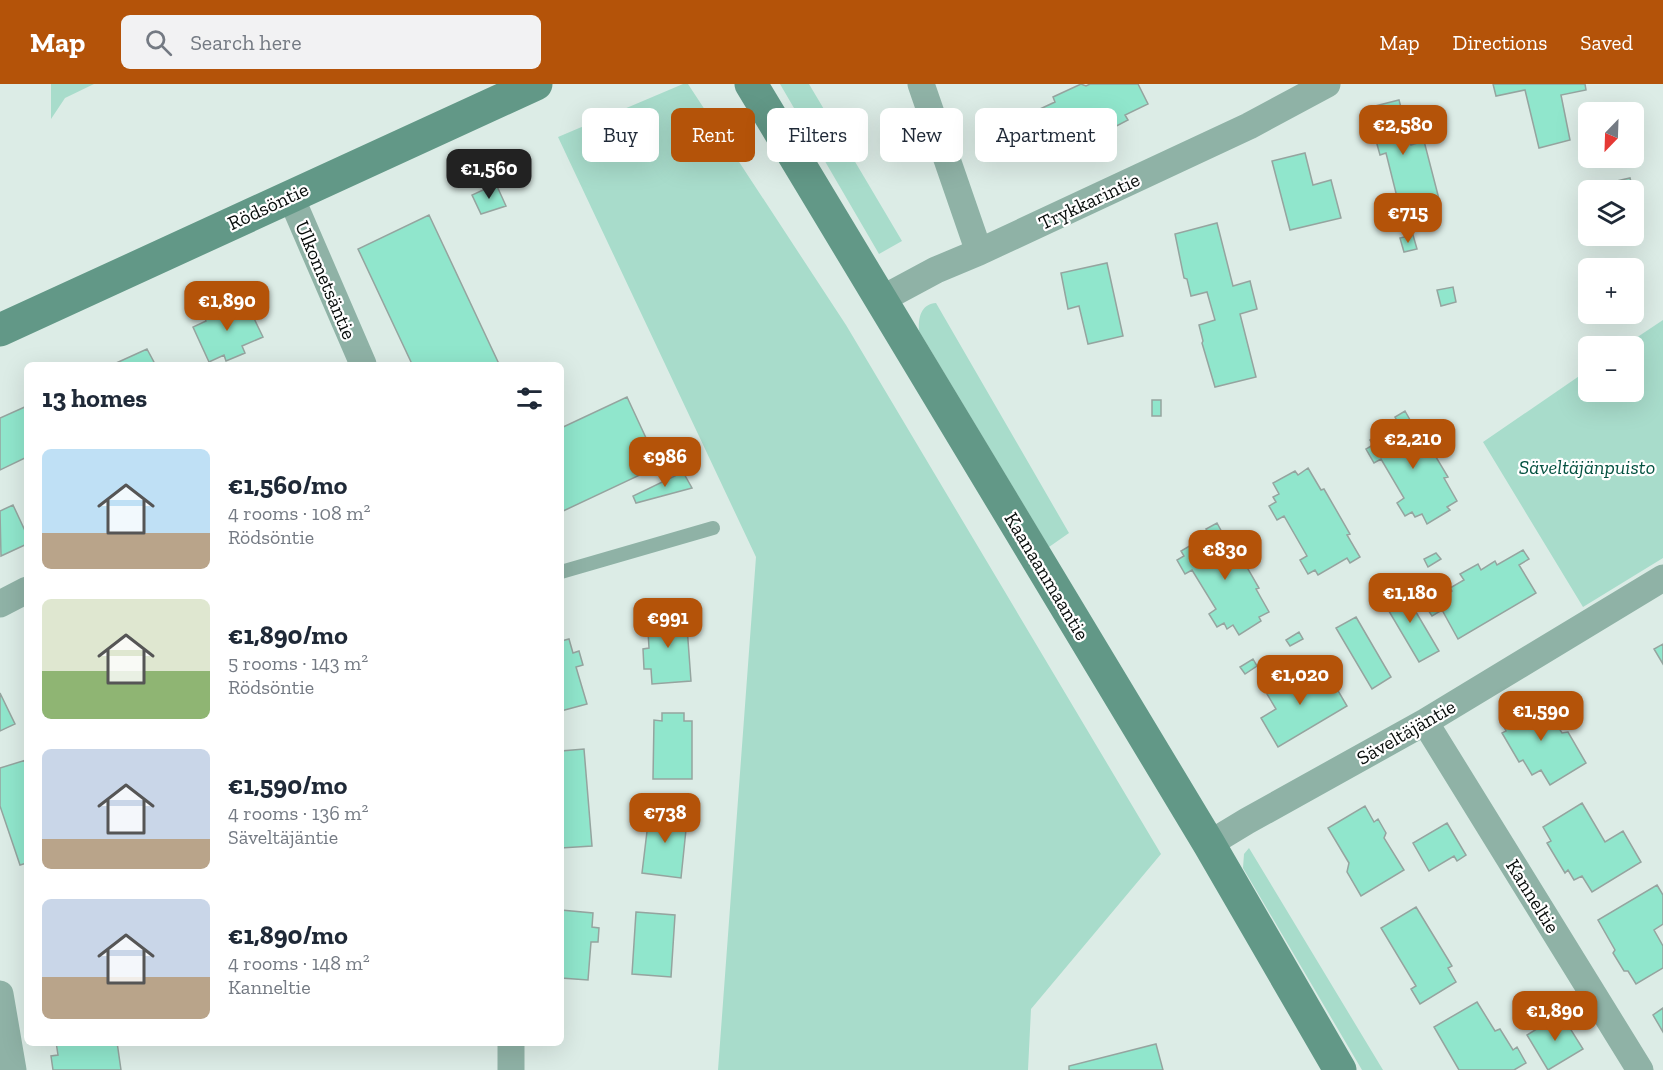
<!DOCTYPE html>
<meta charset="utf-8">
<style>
body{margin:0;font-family:"Zilla Slab",serif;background:#f2f2f3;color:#1f2937;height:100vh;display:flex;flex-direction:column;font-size:22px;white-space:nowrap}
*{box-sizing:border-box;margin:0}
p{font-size:20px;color:#747a83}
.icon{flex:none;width:33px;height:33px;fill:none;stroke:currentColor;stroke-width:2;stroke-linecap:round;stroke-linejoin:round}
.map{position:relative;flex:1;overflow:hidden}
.sheet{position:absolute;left:24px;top:278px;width:540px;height:684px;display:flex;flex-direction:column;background:#fff;border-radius:9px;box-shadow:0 6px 24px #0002}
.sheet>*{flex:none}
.guide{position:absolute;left:582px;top:24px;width:570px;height:54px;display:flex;gap:12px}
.needle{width:39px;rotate:203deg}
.fabs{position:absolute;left:1578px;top:18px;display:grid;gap:12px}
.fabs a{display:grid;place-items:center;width:66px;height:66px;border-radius:9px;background:#fff;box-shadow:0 6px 24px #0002;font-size:30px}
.price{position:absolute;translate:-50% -51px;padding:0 14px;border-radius:12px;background:#b45309;color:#fff;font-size:20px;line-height:39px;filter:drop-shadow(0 2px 3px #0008)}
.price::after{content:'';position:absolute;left:50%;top:36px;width:18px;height:14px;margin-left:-9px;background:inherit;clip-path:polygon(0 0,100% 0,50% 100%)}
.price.on{background:#222;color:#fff}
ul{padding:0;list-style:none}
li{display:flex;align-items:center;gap:18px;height:150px;padding:0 18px}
li span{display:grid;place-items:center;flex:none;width:168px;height:120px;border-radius:9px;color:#555}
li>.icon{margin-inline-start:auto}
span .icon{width:72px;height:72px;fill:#fffc;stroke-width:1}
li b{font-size:26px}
h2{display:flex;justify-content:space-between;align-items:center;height:72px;padding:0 18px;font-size:26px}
.tag{padding:0 21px;border-radius:9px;background:#fff;box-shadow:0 6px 24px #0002;font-size:21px;line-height:54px}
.tag.on{background:#b45309;color:#fff}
header{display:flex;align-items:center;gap:36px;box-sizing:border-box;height:84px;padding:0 30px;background:#b45309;color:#fff}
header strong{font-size:28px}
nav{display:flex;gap:33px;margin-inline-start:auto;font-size:21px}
.search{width:420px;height:54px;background:#f2f2f3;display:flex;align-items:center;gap:15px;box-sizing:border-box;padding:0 21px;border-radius:9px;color:#747a83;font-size:22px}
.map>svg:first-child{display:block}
.green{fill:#a8dccb}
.building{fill:#90e6cc;stroke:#95a49f;stroke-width:1.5}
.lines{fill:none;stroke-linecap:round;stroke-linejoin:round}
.lane{stroke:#8fb2a6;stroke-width:14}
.street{stroke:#8fb2a6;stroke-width:27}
.secondary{stroke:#629887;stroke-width:33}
.labels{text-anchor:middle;stroke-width:4.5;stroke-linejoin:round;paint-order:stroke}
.street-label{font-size:20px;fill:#080d0b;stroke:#fff}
.park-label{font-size:20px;font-style:italic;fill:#055241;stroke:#fff}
</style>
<header>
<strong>Map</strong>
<div class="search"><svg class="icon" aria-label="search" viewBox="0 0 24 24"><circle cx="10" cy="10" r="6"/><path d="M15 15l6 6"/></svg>Search here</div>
<nav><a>Map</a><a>Directions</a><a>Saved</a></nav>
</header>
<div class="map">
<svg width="1663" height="986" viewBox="0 0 1663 986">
<rect width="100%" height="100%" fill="#dcece6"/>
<path class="green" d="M51,0H94L65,14L51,35Z
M683,0H688L846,241L1161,770L1031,925L1028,986H718L756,473L558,53Z
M780,0H809L902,157L879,170Z
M936,219L1069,449L1049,463L919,247C918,234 921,220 936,219Z
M1663,236V474L1583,523L1483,358L1588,286V308H1634V262H1624Z
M1249,764L1383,986H1362L1243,784L1244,770Z"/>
<path class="building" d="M1081,0L1086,2L1090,0H1138L1148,20L1125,31L1128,36L1107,47L1102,38L1072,52L1077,61L1056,72L1053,66L1031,77L1012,38L1055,18L1053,13Z
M1493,0H1585L1586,6L1561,11L1570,56L1539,64L1525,6L1496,12Z
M1399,16L1411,61L1424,57L1439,115L1400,125L1386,69L1380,71L1367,24Z
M1305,69L1313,101L1331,96L1341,134L1290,146L1272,77Z
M1630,94L1633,106H1614L1612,98Z
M496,100L506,122L481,130L472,111Z
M429,131L499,280H412L358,165Z
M1217,139L1233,202L1250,197L1257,225L1240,230L1256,293L1215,303L1202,259L1203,257L1199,241L1215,236L1207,208L1191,212L1187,195L1184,194L1175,150Z
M1413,151L1417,165L1404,168L1400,154Z
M1107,179L1123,252L1088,260L1079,222L1068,225L1061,189Z
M1453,203L1456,218L1441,222L1437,206Z
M246,218L263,253L242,262L245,269L226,277L224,271L209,278L193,243L206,237L204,231L219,223L222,229Z
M147,265L155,280H114Z
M627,313L659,382L561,428V344Z
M1152,316H1161V332H1152Z
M27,322V373L0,386V334Z
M1405,327L1418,350L1421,348L1448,393L1444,394L1457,417L1447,423L1450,426L1427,440L1422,430L1415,433L1412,428L1405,432L1397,419L1404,414L1381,375L1374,379L1366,365L1373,361L1370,356L1398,339L1395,333Z
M1308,384L1321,406L1324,405L1350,450L1347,451L1360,473L1350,479L1347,474L1318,491L1315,486L1308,490L1300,476L1307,472L1284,432L1277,436L1269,422L1276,418L1273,413L1279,410L1273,399L1295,387L1298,391Z
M683,388L692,404L636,419L633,412Z
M13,421L27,451V460L1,472L0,427Z
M1217,439L1229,461L1233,459L1259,504L1256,505L1269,528L1259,533L1261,537L1239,551L1233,541L1227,545L1224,539L1217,543L1209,530L1216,525L1192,486L1185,490L1177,476L1184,472L1181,467L1210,450L1206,445Z
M1523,466L1529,475L1519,481L1536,509L1458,555L1442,526L1432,532L1426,523L1452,507L1450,504L1464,496L1460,490L1478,480L1481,486L1495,477L1497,481Z
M1436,469L1441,475L1428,483L1424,475Z
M1400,501L1439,567L1419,578L1380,512Z
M686,529L691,597L652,600L651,585H644L643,565L649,564L647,531Z
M1356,533L1391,593L1372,605L1336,544Z
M1299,548L1303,555L1290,562L1286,556Z
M569,555L573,569L579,567L583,581L576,583L587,620L561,627V557Z
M1663,560V580L1654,565Z
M1253,575L1257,582L1245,590L1240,583Z
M1303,585L1313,603L1330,593L1347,622L1278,663L1261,634L1276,625L1267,610L1276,604L1273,599L1286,591L1288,594Z
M0,609L15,640L0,647Z
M1538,613L1552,637L1555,638L1562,649L1568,648L1586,679L1550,701L1541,686L1532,691L1523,676L1519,678L1502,649L1506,647L1500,636Z
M662,629H684V637H692V695H653L654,636L662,637Z
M584,665L592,762L561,764V667Z
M26,676L27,779L20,781L0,722V684Z
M1582,719L1605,758L1623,747L1641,778L1592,808L1582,792L1574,796L1568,786L1565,789L1547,759L1551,757L1543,743Z
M1365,722L1374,738L1378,735L1386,749L1384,754L1404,786L1361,812L1347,788L1349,779L1328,744Z
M658,725L680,727L679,735L687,736L681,794L642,789L649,731L657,733Z
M1447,739L1466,771L1457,777L1454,772L1429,787L1413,759Z
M1657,801L1663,811V840L1654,846L1663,862V884L1636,900L1628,887H1624L1613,869L1615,866L1598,836Z
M1416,823L1452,882L1448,884L1456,898L1420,920L1411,905L1416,902L1381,844Z
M561,826L593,829L592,843L599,844L598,858H591L588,896L561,894Z
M636,828L675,831L671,893L632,890Z
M1477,918L1495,947L1500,945L1513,966L1517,963L1526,979L1514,986H1459L1434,943Z
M1663,924V948L1653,931Z
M1561,930L1583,965L1548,986L1527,951Z
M56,958H117L121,986H53L51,972L58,971Z
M1156,960L1163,986H1069V982Z"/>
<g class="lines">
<path class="lane" d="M561,488L713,444"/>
<path class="street" d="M921,0L979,168
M290,111L363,280
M882,215L936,186L979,168L1249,42L1327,0
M0,520L27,506
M1425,638L1640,986
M1209,760L1247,737L1425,638L1663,494
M0,910L13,986
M511,958V986"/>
<path class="secondary" d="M751,0L1209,760L1340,986
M0,246L536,0"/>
</g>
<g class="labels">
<g class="street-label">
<text transform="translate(1089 117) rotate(-25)" y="7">Trykkarintie</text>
<text transform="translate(268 122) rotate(-25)" y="7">Rödsöntie</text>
<text transform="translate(326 196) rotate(67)" y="7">Ulkometsäntie</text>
<text transform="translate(1047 492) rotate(59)" y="7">Kaanaanmaantie</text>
<text transform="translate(1406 648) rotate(-30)" y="7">Säveltäjäntie</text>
<text transform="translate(1533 812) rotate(58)" y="7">Kanneltie</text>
</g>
<g class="park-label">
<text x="1587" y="390">Säveltäjänpuisto</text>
</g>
</g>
</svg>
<div class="fabs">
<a><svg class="needle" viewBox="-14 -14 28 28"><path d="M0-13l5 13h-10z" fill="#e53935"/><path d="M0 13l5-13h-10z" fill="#747a83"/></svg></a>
<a><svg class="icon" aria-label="layers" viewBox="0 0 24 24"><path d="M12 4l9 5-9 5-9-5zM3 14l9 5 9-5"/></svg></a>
<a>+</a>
<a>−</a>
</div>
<b class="price" style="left:1403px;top:72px">€2,580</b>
<b class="price on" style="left:489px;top:116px">€1,560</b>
<b class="price" style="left:1408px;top:160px">€715</b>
<b class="price" style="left:227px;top:248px">€1,890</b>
<b class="price" style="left:1413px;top:386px">€2,210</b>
<b class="price" style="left:665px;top:404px">€986</b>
<b class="price" style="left:1225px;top:497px">€830</b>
<b class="price" style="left:1410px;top:540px">€1,180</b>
<b class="price" style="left:668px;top:565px">€991</b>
<b class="price" style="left:1300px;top:622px">€1,020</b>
<b class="price" style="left:1541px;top:658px">€1,590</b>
<b class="price" style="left:665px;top:760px">€738</b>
<b class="price" style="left:1555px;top:958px">€1,890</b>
<div class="guide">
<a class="tag">Buy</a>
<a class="tag on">Rent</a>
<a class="tag">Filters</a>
<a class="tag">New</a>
<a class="tag">Apartment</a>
</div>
<section class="sheet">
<h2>13 homes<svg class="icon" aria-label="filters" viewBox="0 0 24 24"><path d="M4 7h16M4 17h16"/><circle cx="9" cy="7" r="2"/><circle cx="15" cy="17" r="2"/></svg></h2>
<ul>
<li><span style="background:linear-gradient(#bfe0f5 70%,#b9a48a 0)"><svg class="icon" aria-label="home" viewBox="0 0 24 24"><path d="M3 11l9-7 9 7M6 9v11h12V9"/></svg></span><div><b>€1,560/mo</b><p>4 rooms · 108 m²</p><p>Rödsöntie</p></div></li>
<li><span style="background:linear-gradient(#dfe7d0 60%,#8fb573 0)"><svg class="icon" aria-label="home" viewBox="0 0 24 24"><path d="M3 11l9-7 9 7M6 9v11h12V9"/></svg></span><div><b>€1,890/mo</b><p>5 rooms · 143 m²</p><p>Rödsöntie</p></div></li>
<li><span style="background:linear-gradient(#c9d6e8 75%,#b9a48a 0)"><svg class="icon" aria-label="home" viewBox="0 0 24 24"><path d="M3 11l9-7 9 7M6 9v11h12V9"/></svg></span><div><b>€1,590/mo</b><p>4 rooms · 136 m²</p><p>Säveltäjäntie</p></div></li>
<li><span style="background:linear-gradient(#c9d6e8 65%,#b9a48a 0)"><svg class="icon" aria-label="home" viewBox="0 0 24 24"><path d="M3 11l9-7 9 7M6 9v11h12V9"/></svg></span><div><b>€1,890/mo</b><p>4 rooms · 148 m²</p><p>Kanneltie</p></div></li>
</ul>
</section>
</div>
